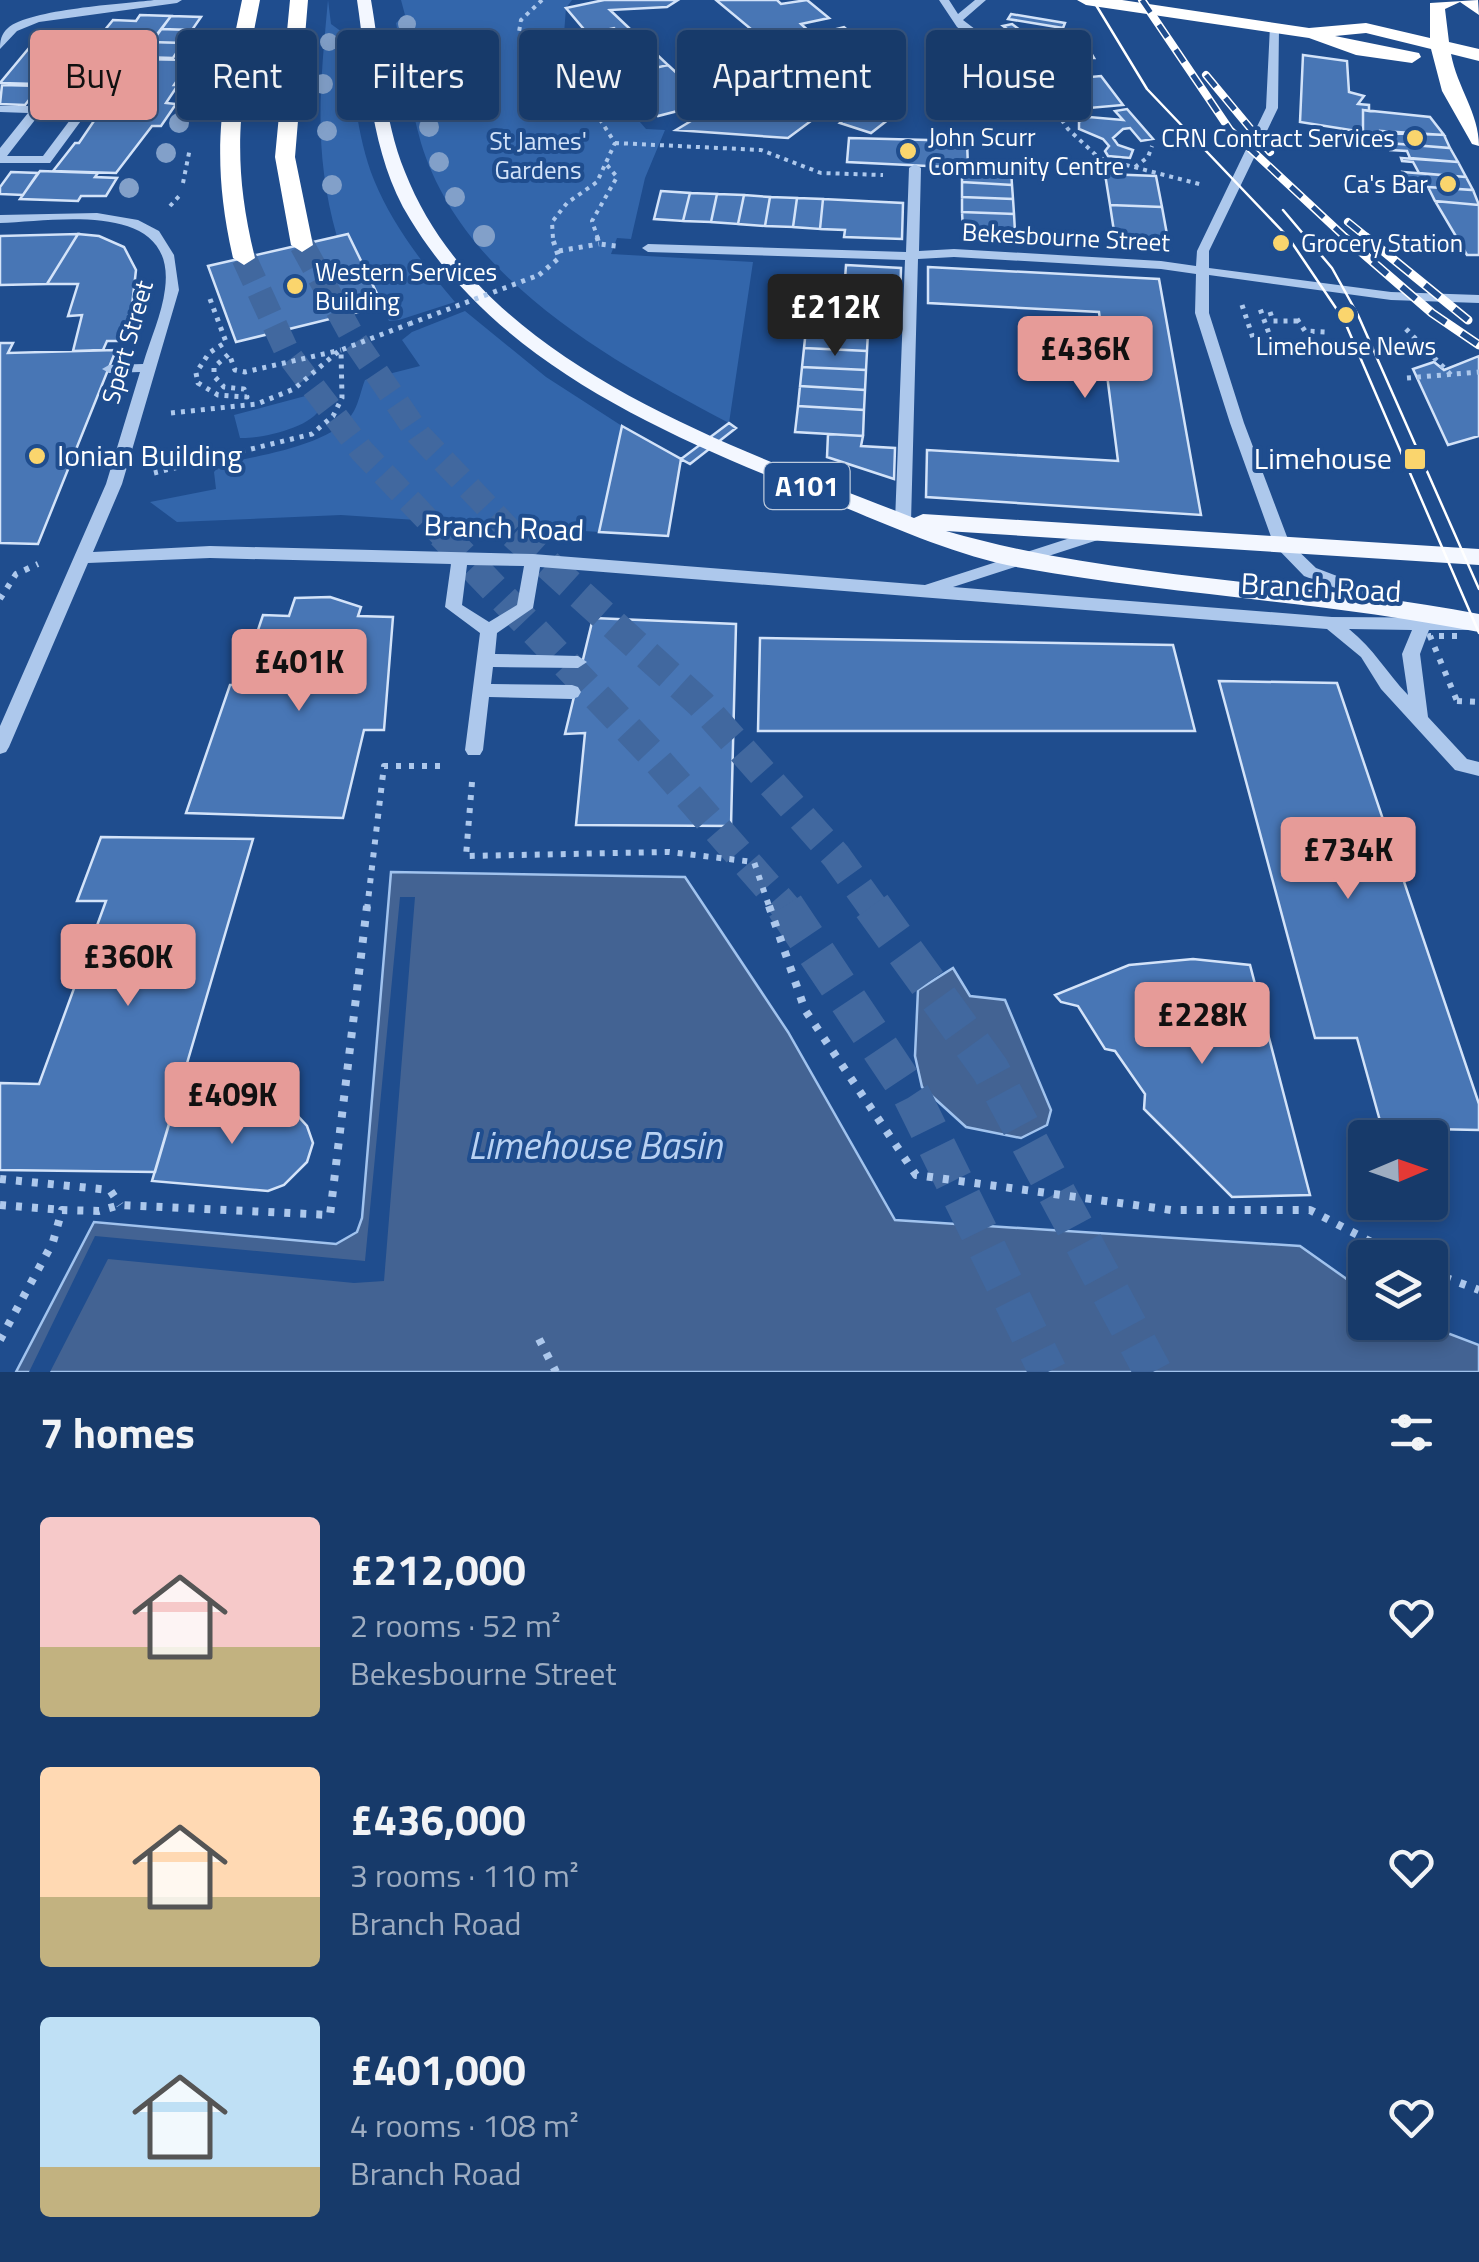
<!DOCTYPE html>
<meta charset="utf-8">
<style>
body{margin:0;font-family:"Titillium Web",sans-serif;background:#204170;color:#f1f3f6;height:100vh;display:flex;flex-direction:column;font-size:38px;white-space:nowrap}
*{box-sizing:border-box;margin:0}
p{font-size:32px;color:#9eadc1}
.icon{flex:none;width:55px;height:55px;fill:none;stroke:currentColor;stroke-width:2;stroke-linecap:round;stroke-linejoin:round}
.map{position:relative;height:1372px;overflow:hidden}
.details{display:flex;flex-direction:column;background:#173a6a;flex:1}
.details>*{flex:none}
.hud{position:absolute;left:30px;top:30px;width:1420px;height:90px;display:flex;gap:20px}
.needle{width:65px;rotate:88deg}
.tools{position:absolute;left:1348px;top:1120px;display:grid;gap:20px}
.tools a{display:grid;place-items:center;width:100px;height:100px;border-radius:10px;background:#173a6a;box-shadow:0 5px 15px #0003,0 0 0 2px #36547e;font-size:50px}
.price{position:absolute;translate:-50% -85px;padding:0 22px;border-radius:10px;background:#e69b98;color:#111;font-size:32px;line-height:65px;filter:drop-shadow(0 2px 5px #0008)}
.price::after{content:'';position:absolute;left:50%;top:60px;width:30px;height:22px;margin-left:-15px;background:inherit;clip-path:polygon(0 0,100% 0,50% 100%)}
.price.active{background:#222;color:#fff}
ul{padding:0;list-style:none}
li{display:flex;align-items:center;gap:30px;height:250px;padding:0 40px}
li span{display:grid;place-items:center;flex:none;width:280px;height:200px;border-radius:10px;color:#555}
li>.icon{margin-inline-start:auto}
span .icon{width:120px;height:120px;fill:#fffc;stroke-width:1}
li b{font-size:42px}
h2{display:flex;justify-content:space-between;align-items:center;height:120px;padding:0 40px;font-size:42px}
.tag{padding:0 35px;border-radius:10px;background:#173a6a;box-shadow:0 5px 15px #0003,0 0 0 2px #36547e;font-size:35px;line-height:90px}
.tag.active{background:#e69b98;color:#111}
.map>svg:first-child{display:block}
.green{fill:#3366ab}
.water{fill:#436393;stroke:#a1c3ee;stroke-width:2.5}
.pier{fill:#1f4d8e}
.building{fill:#4876b5;stroke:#d3e3f9;stroke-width:2.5}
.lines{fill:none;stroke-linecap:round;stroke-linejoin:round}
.highway-tunnel-far2{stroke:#41689f;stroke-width:25;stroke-dasharray:25 12;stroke-linecap:butt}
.highway-tunnel-far1{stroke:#41689f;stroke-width:30;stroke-dasharray:30 15;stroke-linecap:butt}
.highway-tunnel{stroke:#41689f;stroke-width:38;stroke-dasharray:38 19;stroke-linecap:butt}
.path-far3{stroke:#adc8ec;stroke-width:4;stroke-dasharray:4 5;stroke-linecap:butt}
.path-far2{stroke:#adc8ec;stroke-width:5;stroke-dasharray:4 6;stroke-linecap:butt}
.path-far1{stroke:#adc8ec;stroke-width:6;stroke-dasharray:5 8;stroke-linecap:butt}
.path{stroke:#adc8ec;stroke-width:8;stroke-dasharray:6 10;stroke-linecap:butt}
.minor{fill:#adc8ec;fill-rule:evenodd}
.major{fill:#f3f7ff;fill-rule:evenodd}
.highway{fill:#fff;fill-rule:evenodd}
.tram{stroke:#fff;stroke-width:2.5}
.rail-far1-casing{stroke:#fff;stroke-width:8}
.rail-casing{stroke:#fff;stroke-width:9}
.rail-far1{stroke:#1f4d8e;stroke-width:5;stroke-dasharray:15;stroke-linecap:butt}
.rail{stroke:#1f4d8e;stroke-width:6;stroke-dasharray:19;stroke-linecap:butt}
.path-bridge-far1{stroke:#adc8ec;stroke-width:5;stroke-dasharray:4 6;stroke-linecap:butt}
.path-bridge{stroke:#adc8ec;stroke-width:6;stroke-dasharray:5 8;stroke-linecap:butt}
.tree{fill:#82a0c9}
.poi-dot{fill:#fad56d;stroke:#1f4d8e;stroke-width:4}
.labels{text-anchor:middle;stroke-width:8;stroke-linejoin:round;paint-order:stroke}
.far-poi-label{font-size:25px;fill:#fff;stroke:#1f4d8e;text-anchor:start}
.far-park-label{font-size:25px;fill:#d3e3f9;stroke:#1f4d8e}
.far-street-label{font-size:25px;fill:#fff;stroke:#1f4d8e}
.shield{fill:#1f4d8e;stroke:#bccadd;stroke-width:2.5}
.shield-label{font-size:28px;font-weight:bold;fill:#fff}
.poi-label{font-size:30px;fill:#fff;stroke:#1f4d8e;text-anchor:start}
.street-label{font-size:30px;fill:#fff;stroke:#1f4d8e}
.near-water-label{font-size:38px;font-style:italic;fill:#b9d2f3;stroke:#1f4d8e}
</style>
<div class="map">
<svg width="1479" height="1372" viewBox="0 0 1479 1372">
<rect width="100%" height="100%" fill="#1f4d8e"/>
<path class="green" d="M328,0L331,24L346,35C353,82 356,135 374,180C393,226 423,264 455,302L399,320L389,321L348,235L337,237C313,151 320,87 328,0Z
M401,0H572L566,8L564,34L646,129L665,130L645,178L631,239L617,238L611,254L753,262L729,423C611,361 463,280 421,143C410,104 404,63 396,23L405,15Z
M465,311L546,377L622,426L599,532L341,515L177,522L150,502L216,489L214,472L221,464C257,456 335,445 354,411C359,402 361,390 365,380L420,366L402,340L412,332Z
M324,391C323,397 323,402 321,407C312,428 260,439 240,438L234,415Z"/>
<path class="water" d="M391,872L685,877L788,1032L895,1220L1300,1246L1365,1292V1322L1421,1323L1479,1345V1372H16L94,1222L336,1244L357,1232L362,1218Z
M953,968L970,996L1005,1000L1051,1110L1047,1125L1021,1138L966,1127L922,1087L915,1056L918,990Z"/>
<path class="pier" d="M400,897H415L384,1281L354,1283L108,1259L50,1372H29L95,1236L365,1261Z"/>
<path class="building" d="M604,0H678L667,7L610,10L668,65L655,68L614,28L588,34L566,8Z
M716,0H777L781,4L807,0L829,18L801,24L813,35L844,27L882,60L855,81L862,83L788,138L676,130L731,97L772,93L780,85L792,83H816L831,73L819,64L810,66L791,52L781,54Z
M1011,14L1065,23L1063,28L1008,19Z
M140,15L171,16L141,57L75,55L71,61L57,60L37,84L0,83L39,36L75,37L79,31H104L113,20L136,21Z
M171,16L201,17L192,30L161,29Z
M1012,24L1044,48L1035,50L1003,26Z
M161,29L192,30L183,43L151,42Z
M1078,31L1094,58H1085L1068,32Z
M151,42L183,43L173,58L141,57Z
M1303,55L1347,61L1349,92L1364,96L1358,104L1369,105V111L1363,110V132L1300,122Z
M136,59L191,60L174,85H178L166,103L176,104L161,126H152L116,173L53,171L75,143H79Z
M668,65L709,103L658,116L619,76Z
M1101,76L1123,105L1089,108L1068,79Z
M2,85L40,86L25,105L0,104Z
M867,102L898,112L871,133L840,123Z
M1127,109L1153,139L1141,141L1130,128L1123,129L1113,138L1118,145L1133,150L1130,158L1108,156L1105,151L1109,146L1103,139L1079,129V122L1089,117L1123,120L1115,111Z
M1363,110L1430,117L1444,135L1363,132Z
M1381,131L1444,135L1450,148L1388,143Z
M849,138L967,141L968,168L847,162Z
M1388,143L1450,148L1458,162L1410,158L1407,151L1390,150Z
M1401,158L1458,162L1466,177L1419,173L1413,162L1402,161Z
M962,167L1011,170L1012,185L962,182Z
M40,171L98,173L95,177L117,178L106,196H81L78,201L20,199Z
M11,172L38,173L23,195L0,194V187Z
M1403,172L1466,177L1473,190L1428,187L1425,181L1408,180Z
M1105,174L1156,176L1162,207L1110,205Z
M962,182L1012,185L1013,199L962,197Z
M1428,187L1473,190L1479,205L1435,201Z
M661,191L690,193L683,221L654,219Z
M690,193L717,194L711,222L683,221Z
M717,194L744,195L738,224L711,222Z
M744,195L770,197L765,226L738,224Z
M770,197L797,198L793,227L765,226Z
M962,197L1013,199L1014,214L962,212Z
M797,198L823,199L820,229L793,227Z
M823,199L903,203L902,239L844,237L845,230L820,229Z
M1435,201L1479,205V255H1467Z
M1110,205L1162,207L1168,240L1115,238Z
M962,212L1014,214L1015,232L963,230Z
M78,234L99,236L124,247L136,270L132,306L120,341H107L103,350L73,351L82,315L68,316L78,284H47Z
M78,234L47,284L0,285V236Z
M348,234L383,306L236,342L208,266Z
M846,265L901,268L900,300L844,293Z
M928,267L1159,279L1201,515L926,497L927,450L1118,461L1099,312L928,303Z
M811,291L870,294L869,314L808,310Z
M808,310L869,314L868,332L806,329Z
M806,329L868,332L867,351L804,348Z
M0,343H13L8,353L116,350L38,544L0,543Z
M804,348L867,351L866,370L802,367Z
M1479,356V436L1448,445L1413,369L1434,362L1444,370Z
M802,367L866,370L865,390L800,386Z
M800,386L865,390L864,410L798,406Z
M798,406L864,410L863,436L795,432Z
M729,423L736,428L690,464L681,459Z
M622,426L681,459L668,536L599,532Z
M828,434L863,436L861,446L895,448L894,479L827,457Z
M330,597L361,607L358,616L393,617L384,730H364L343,818L186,813L230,685H258L263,670H234L240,654H250L263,615L289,616L295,598Z
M593,618L736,624L731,826L576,825L585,733L565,734Z
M760,638L1173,645L1195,731H758Z
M1219,681L1337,683L1479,1104V1130L1382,1128L1357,1038H1315Z
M101,837L253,839L155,1172L0,1170V1083L39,1084L106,901H77Z
M1193,959L1250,965L1310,1195L1232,1197L1144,1109L1145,1094L1115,1051L1105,1049L1078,1006L1061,1002L1055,995L1129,965Z
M176,1100L295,1113L307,1126L313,1143L307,1162L284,1185L268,1191L152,1181Z"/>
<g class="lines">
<path class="highway-tunnel-far2" d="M302,245L355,341L419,435L516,537
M244,258L288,354L361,450L444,537"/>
<path class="highway-tunnel-far1" d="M442,534L650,752L787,909
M514,534L701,704L836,856L874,909"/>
<path class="highway-tunnel" d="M785,906L912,1096L1048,1372
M872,906L990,1069L1153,1372"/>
<path class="path-far3" d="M542,0L521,20L519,32L524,45L587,99L615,143L597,182L567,203L552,222L553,239
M1071,72L1086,75
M1040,76L1071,72L1078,63
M1036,83L1068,129L1099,158L1203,185
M1052,105L1075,102
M615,143L761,150L821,173L883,175
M1135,167L1148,157L1152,146
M183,183L190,148
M170,206L181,194
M598,239L592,221L617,177L607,165"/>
<path class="path-far2" d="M597,237L599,244L616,246
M559,251L599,244
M539,275L559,258L552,237
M210,299L226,342L209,353L196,373L198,383L218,395L247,397L244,389L224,387L214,376V367L229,354L235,370L245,372L341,350
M1242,305L1253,338L1271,339L1259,306
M1270,312L1273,321H1299
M1297,319L1305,331L1325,332
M1406,329L1453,377
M1407,378L1479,372
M171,413L257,404L294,389L340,350
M154,473L312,434L333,416L342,398L341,350L409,324"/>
<path class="path-far1" d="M0,599L16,574L38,564
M1457,701L1479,702
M472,782L466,856L669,852L754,862L770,909
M367,909L384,766H442"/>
<path class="path" d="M769,906L805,1010L916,1175L1171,1210H1310L1402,1258
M0,1179L110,1190L120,1205
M0,1205L62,1210
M1430,1272L1479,1290
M539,1339L556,1372
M0,1340L53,1242L62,1210L99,1211L120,1205L330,1215L367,906"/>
<path class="minor" d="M154,0H182L177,3L39,22L17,31L0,49C0,41 1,34 8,28C30,9 123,4 154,0Z
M939,0H949L958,14L975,0H986L963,20L1017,61V65H1009L957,27Z
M1270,26L1279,28L1278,108L1209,251V268L1391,292L1479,295V303L1391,300L1209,275V313L1244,423L1289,542L1316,568L1400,600L1402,604L1400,608H1388L1304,576L1274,545L1230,423L1195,313L1196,274L1161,269L954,257L918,259L911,522L903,527L895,522L905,260L648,252L642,248L648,244L906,252L909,168L915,164L921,168L919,251L954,249L1161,261L1196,266L1197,251L1266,108Z
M69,62H117L122,65L50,163H0V148L28,113L0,112V106H33ZM76,67L109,68L43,156H7Z
M97,213L138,220L159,231L174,255L179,290L122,484L93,552L210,546L533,554L925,585L1101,528L1107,529L1109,533L1107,537L953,587L1332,617L1479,618V630H1429L1420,654L1428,717L1467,759L1479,762V776L1455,770L1381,689L1361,657L1327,629L540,567L533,608L497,633L495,654L578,656L587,662L578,668L493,667L491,684L572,685L578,687L581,692L578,697L572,699L489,697L483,750L480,755H468L465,750L480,633L445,607L451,564L210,558L88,563L9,747L6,752L0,754V726L106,484L140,372L109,373L102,369L109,365L143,364C150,340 162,314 165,289C177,199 55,221 0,223V215ZM467,565L524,566L517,605L489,622L462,605ZM1349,629L1412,630L1402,654L1408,695C1386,672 1374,649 1349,629Z"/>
<path class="major" d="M357,0H371C381,57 383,118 405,172C481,366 737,448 914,518L923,514L1479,549V565L946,531C1119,581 1303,580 1479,614V632C1328,602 1173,595 1022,568C955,556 891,526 829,501C674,438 501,369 410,219C370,154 368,73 357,0Z"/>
<path class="highway" d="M242,0H260C240,101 230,156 255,258L244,265L233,258C210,156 221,101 242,0Z
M290,0H308L295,157L313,245L302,252L291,245L275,157Z
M1077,0H1122L1309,28L1366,23L1430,38V3L1478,0L1479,15L1460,2L1445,9L1449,42L1479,49V61L1451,54C1457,87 1479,113 1479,146L1472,144L1442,91L1431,49L1366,33L1335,36L1419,53L1421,57L1412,63L1356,55L1309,38L1086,5Z"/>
<path class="tram" d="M1093,0L1147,89L1288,237L1344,320L1479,633
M1283,210L1332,268L1358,315L1479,589"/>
<defs>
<path id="rail-far1" d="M1142,0L1230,130L1347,239
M1206,75L1270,152
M1348,222L1369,239"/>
<path id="rail" d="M1344,237L1432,313L1479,345
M1366,237L1468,320"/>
</defs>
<use href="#rail-far1" class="rail-far1-casing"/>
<use href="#rail" class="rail-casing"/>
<use href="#rail-far1" class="rail-far1"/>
<use href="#rail" class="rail"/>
<path class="path-bridge-far1" d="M409,324L539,275"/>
<path class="path-bridge" d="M1457,636H1430L1457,701"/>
</g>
<g class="tree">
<circle cx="407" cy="24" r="9"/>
<circle cx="329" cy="42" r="9"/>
<circle cx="415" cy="62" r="9"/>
<circle cx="191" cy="82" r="10"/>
<circle cx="323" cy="84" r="10"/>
<circle cx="423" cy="93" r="10"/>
<circle cx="179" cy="123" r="10"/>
<circle cx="429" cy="127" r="10"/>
<circle cx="327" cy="131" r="10"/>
<circle cx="166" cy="153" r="10"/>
<circle cx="439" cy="162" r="10"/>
<circle cx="332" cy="185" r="10"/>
<circle cx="129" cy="188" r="10"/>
<circle cx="455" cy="197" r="10"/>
<circle cx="484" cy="236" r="11"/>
</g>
<g class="poi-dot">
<circle cx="1415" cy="138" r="10"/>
<circle cx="908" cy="151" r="10"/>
<circle cx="1448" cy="184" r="10"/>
<circle cx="1281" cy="243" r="10"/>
<circle cx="295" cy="286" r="10"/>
<circle cx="1346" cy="315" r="10"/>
<circle cx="37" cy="456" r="10"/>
<rect x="1403" y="447" width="24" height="24" rx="5"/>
</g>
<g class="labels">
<g class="far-poi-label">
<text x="928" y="146">John Scurr<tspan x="928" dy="29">Community Centre</tspan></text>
<text x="1395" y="147" text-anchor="end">CRN Contract Services</text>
<text x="1428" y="193" text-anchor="end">Ca's Bar</text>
<text x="1301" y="252">Grocery Station</text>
<text x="315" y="281">Western Services<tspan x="315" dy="29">Building</tspan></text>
<text x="1346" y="355" text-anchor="middle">Limehouse News</text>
</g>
<g class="far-park-label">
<text x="538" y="150">St James'<tspan x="538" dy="29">Gardens</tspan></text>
</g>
<g class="far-street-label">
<text transform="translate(1066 237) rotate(3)" y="9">Bekesbourne Street</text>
<text transform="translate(127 342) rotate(-74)" y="9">Spert Street</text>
</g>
<rect class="shield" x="764.5" y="463" width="85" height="46" rx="8"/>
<g class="shield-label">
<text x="807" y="496">A101</text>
</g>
<g class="poi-label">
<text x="57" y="466">Ionian Building</text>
<text x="1392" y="469" text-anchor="end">Limehouse</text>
</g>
<g class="street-label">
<text transform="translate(504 528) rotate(2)" y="10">Branch Road</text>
<text transform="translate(1321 588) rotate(3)" y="10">Branch Road</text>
</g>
<g class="near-water-label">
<text x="595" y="1159">Limehouse Basin</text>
</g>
</g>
</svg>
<div class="tools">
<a><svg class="needle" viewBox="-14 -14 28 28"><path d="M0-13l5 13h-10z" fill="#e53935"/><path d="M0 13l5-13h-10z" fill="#9eadc1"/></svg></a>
<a><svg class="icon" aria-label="layers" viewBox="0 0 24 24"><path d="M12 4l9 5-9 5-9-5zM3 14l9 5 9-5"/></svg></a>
</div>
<b class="price active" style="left:835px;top:359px">£212K</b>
<b class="price" style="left:1085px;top:401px">£436K</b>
<b class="price" style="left:299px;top:714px">£401K</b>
<b class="price" style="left:1348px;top:902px">£734K</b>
<b class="price" style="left:128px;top:1009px">£360K</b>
<b class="price" style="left:1202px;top:1067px">£228K</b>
<b class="price" style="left:232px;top:1147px">£409K</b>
<div class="hud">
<a class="tag active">Buy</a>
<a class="tag">Rent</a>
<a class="tag">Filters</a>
<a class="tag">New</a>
<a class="tag">Apartment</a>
<a class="tag">House</a>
</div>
</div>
<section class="details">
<h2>7 homes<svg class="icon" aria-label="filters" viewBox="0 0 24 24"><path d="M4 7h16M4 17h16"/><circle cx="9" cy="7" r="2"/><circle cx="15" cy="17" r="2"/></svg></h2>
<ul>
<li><span style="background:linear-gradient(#f6c9c9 65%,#c2b280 0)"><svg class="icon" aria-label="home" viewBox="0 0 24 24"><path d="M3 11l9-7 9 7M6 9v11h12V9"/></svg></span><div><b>£212,000</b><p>2 rooms · 52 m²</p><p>Bekesbourne Street</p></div><svg class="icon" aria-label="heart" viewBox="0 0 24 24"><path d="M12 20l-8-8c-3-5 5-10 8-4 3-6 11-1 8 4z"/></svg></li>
<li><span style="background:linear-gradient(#ffd9b3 65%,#c2b280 0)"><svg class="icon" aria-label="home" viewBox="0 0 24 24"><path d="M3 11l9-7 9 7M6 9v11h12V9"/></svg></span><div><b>£436,000</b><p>3 rooms · 110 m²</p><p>Branch Road</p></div><svg class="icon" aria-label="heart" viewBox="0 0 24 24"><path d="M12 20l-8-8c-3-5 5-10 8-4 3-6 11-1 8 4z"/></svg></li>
<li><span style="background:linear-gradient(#bfe0f5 75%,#c2b280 0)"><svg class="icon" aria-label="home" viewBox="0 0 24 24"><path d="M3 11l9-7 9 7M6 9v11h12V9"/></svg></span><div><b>£401,000</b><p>4 rooms · 108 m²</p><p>Branch Road</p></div><svg class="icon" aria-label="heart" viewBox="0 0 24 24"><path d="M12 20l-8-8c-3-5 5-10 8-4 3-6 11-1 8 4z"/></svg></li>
</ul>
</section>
